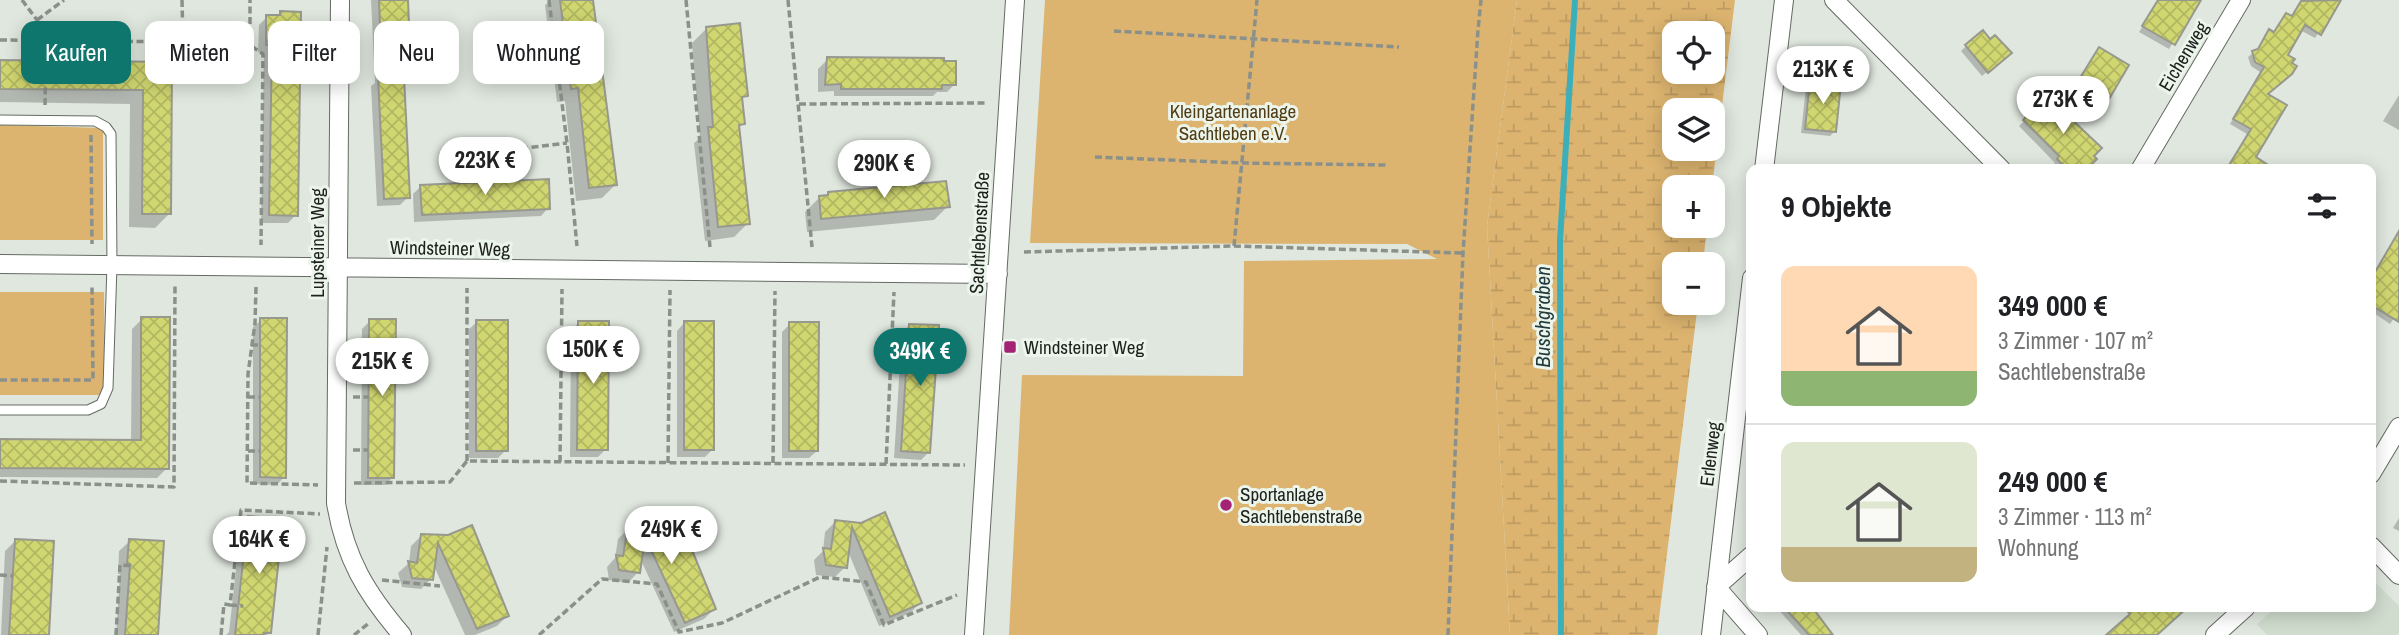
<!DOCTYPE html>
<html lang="de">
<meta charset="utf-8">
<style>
body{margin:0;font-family:"Archivo Narrow",sans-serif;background:#f6f6f6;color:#202124;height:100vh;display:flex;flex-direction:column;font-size:26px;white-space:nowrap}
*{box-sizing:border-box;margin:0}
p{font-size:23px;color:#757577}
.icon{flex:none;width:38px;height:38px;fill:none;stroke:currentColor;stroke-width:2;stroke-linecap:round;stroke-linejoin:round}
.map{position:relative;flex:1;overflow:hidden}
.sheet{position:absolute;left:1746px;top:164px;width:630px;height:448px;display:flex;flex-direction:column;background:#fff;border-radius:14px;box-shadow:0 4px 18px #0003}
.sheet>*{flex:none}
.hud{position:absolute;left:21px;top:21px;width:665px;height:63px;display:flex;gap:14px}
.tools{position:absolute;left:1662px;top:21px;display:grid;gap:14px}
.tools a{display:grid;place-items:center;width:63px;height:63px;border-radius:14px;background:#fff;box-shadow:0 4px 18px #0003;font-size:35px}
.price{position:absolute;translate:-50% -60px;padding:0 16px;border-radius:24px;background:#fff;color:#222;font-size:23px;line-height:46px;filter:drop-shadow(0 2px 4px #0008)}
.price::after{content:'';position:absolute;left:50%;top:42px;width:21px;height:16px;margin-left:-10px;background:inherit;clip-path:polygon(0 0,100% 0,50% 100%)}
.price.current{background:#0f766e;color:#fff}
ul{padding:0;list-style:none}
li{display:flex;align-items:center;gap:21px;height:175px;padding:0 35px}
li+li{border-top:2px solid #e0e0e0}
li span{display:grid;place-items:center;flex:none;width:196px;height:140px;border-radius:14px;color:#555}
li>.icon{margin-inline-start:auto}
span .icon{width:84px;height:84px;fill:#fffc;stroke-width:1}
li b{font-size:30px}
h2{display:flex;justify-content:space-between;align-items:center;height:84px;padding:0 35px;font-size:30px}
.pill{padding:0 24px;border-radius:14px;background:#fff;box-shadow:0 4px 18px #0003;font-size:24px;line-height:63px}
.pill.current{background:#0f766e;color:#fff}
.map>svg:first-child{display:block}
.built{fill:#d0ddce}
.green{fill:#dcb46f}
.wetland{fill:url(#wetland-marsh);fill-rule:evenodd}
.shadow{fill:#0003}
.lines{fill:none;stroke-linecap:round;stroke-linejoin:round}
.stream{stroke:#3dafbb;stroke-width:6}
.building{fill:url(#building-cross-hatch);stroke:#98998e;stroke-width:2}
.service-casing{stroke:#646b63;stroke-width:11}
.minor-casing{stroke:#646b63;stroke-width:20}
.path{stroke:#8b918a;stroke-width:3.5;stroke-dasharray:7 3.5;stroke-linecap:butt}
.service{stroke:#fff;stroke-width:9}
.minor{stroke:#fff;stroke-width:18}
.poi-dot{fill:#a42374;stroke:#ecf5eb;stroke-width:2.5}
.labels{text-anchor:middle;stroke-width:6;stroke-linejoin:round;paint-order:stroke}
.street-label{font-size:19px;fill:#1e211e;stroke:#ecf5eb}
.park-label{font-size:19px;fill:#513c14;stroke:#ecf5eb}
.poi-label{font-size:19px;fill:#1e211e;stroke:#ecf5eb;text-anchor:start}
.water-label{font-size:21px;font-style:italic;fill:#223b3e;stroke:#ecf5eb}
</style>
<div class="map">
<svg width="2399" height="635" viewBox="0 0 2399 635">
<defs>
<pattern id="wetland-marsh" width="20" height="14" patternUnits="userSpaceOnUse" patternTransform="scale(1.75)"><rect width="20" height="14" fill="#dcb46f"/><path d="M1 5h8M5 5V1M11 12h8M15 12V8" fill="none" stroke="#bc9a60"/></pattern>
<pattern id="building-cross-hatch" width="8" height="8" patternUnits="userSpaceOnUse" patternTransform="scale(1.75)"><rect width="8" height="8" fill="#d0d670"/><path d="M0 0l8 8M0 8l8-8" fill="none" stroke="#b2b761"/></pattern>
</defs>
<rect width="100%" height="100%" fill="#dfe7de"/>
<path class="built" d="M2371,578L2399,606V633L2396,635H2267L2257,624L2276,607H2371Z"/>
<path class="green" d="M1045,0H1517L1487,226L1510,635H1009L1022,375L1243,376L1244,261L1437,259L1407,244L1030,243Z
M0,125L103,128V240H0Z
M0,292H104L105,395H0Z"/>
<path class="wetland" d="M1517,0H1735L1712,187H1675V226H1707L1703,264H1675V303H1698L1657,635H1510L1487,226ZM1675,33H1713V72H1675ZM1675,110H1713V149H1675Z"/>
<path class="shadow" d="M371,0H406L409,75L403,81L408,197L400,205L377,206L371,86L375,83Z
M551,0H592L616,184L602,198L576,201L565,101L557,102L545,5Z
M2172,0H2199L2169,49L2139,32L2154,9Z
M2306,0H2335L2336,6L2315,38L2300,30L2266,95L2253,158L2263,170H2226L2247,134L2230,124L2260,72L2251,66L2248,57L2256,51L2265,36L2273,34L2286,15L2291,18L2297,8Z
M280,13L296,215L288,223H261L264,53L258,52L259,25L267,17H276Z
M706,29L746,95L741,100L743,123L738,129L748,223L734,237L705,241L694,143L700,138L692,43Z
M1966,46L2004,58L1982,76L1961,51Z
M2099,49L2106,100L2102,105L2074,88Z
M828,59L955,84L947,92H937L933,96H834V91L818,92V69Z
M0,62L170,64L169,214L155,228L129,227L130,104L0,102Z
M1811,82L1835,131L1830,136L1801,133L1806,87Z
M2399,95V130L2383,121Z
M2047,98L2084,170H2058L2053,165L2055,163L2019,126Z
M1801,164L1838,168V170H1796Z
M421,186L548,208L541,216L414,222L413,194Z
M829,194L948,206L934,220L807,232L805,212L819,198L826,197Z
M2399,242V311L2390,324L2371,311V278L2390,246Z
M142,319L167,468L157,478L0,477V441L131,442L132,329Z
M261,320L284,477L277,485L253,484V327Z
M370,321L392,478L385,485H361L362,329Z
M477,322L506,450L498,458H469V329Z
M579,323L606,449L598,457H570L571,330Z
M684,323L713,449L705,457H677V331Z
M790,324L817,451L809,458H782V332Z
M910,325L929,452L921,460L894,458L902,333Z
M249,518L269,632L267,635H226L229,632L241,525Z
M2399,518V531L2393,528Z
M835,522L861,524L920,603L910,613L879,626L847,549L845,567L835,577L816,575L814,560L823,551L825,532Z
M628,529L644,531L714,609L704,619L674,632L640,558L638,572L628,583L609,580L607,567L615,558L618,539Z
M421,536L448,537L507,616L497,626L475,635H465L433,564L431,579L421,589L402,587L398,573L409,563L411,546Z
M15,541L47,635H1L5,551Z
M130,541L156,635H116L120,574H118L119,551Z
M1776,607H1811L1833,635H1801Z"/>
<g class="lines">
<path class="stream" d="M1561,635L1560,241L1575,0"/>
</g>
<path class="building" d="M379,0H408L411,75L404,76L410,198L384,199L378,77L382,76Z
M560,0H593L617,185L589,188L578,88L571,89Z
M2158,0H2201L2175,45L2142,26Z
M2341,0L2321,35L2305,25L2288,55L2295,59L2292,63L2297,66L2292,74L2268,94L2287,105L2256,157L2276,170H2226L2251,129L2233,119L2264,67L2255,62L2252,51L2258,49L2269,29L2274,32L2286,13L2292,16L2301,1Z
M280,11L301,12L298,216L269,215L272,45H266V15H280Z
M740,23L748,96L742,97L745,124L739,125L750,224L718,227L708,127H713L706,27Z
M1983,30L1990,39L1995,35L2012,53L1988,73L1965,45Z
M2099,47L2129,65L2108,101L2077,83Z
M827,57L944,58V61H956V85H942V89H841V84L825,85Z
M0,60L172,62L171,214H142L143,90L0,89Z
M1810,80L1841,83L1836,132L1805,129Z
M2047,96L2102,148L2094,156L2097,159L2086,170H2068L2057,159L2059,156L2023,120Z
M549,179L550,209L422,215L420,185Z
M946,181L950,207L821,219L819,196L828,195V192Z
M2399,231V322L2371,305V279Z
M141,317H170L169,469L0,468V439L141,440Z
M260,318H287L286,478L260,477Z
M369,319H396L394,478H368Z
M476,320H508V451H476Z
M578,321H609L608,450H577Z
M684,321H714V450H684Z
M789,322H819L818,451H789Z
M909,324L939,325L930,453L901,451Z
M885,512L922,603L890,617L852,527L847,568L826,565L823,548L831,549L835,520L861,523Z
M248,516L283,519L271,633H264V635H235Z
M679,518L716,609L685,623L645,537L640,573L619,570L616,555L623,556L628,527L646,529V532Z
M472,525L509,616L477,629L438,543L433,580L412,578L408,561L417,563L421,534L448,535Z
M15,539L54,541L49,635H9Z
M129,539L164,541L158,635H125L130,564H127Z
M1784,607H1812L1833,635H1809Z
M2124,607H2188L2157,635H2106L2130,614Z"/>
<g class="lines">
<defs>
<path id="service" d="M0,120L95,121L106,127L111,134L112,265L108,388L101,404L88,410H0"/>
<path id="minor" d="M340,0L336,503C345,558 366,593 402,635
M1834,0L2002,170
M1764,170L1784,0
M2140,170L2241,0
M0,264L998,274
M2371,474L2399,427
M2371,546L2399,575
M1752,555L1716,587L1758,635
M974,635L1015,0
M1711,635L1752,278
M2215,635L2246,607"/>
</defs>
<use href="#service" class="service-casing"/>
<use href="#minor" class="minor-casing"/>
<path class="path" d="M22,0L37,20L46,40L45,108
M182,0L183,42
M549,0L567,143L577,246
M686,0L710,247
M788,0L812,247
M37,20L64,0
M1114,31L1399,47
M0,40L183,42L250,45L263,54L261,245
M250,45V0
M799,104L987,103
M91,135L92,244
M469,155L567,143
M1095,157L1242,163L1386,165
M1234,246L1257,0
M1024,252L1234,246L1463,253
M256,287L255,323L248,374L247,483L318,485
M251,345H260
M354,345H369
M0,380H93L92,285
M248,397H260
M353,397H369
M353,450H368
M248,451H260
M467,461V288
M560,462L562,289
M668,463L670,290
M773,463L775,291
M886,464L894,292
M0,481L174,487L175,286
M354,483L450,482L467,461L965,465
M237,548L248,549
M0,575L13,576
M382,580L440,586
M230,605L243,606
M116,635L120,565L134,566
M221,635L224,604L230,605L241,510L320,514
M318,635L327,547
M354,635L369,623
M539,635L602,579L657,584L679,632L722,623L820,577L866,582L884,625L957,595
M1448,635L1463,253L1478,30L1481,0"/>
<use href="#service" class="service"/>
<use href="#minor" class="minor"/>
</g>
<g class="poi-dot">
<rect x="1003" y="340" width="14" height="14" rx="3.5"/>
<circle cx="1226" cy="505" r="7"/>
</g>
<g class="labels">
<g class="street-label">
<text transform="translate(2183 56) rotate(-59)" y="7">Eichenweg</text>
<text transform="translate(979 233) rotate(-87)" y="7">Sachtlebenstraße</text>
<text transform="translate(317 243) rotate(-90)" y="7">Lupsteiner Weg</text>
<text transform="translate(450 248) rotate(1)" y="7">Windsteiner Weg</text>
<text transform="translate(1710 454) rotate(-83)" y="7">Erlenweg</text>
</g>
<g class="park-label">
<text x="1233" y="118">Kleingartenanlage<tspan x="1233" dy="22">Sachtleben e.V.</tspan></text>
</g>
<g class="poi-label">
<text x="1024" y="354">Windsteiner Weg</text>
<text x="1240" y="501">Sportanlage<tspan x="1240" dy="22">Sachtlebenstraße</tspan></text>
</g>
<g class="water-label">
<text transform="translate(1543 317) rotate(-90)" y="7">Buschgraben</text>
</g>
</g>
</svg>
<div class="tools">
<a><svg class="icon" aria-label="locate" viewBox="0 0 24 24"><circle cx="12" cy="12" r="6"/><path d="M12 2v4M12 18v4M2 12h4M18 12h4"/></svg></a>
<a><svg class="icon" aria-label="layers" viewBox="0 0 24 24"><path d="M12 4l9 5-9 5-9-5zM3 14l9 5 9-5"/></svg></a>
<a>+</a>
<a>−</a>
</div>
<b class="price" style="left:1823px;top:106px">213K €</b>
<b class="price" style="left:2063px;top:136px">273K €</b>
<b class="price" style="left:485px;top:197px">223K €</b>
<b class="price" style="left:884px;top:200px">290K €</b>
<b class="price" style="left:593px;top:386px">150K €</b>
<b class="price current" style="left:920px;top:388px">349K €</b>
<b class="price" style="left:382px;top:398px">215K €</b>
<b class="price" style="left:671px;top:566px">249K €</b>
<b class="price" style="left:259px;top:576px">164K €</b>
<div class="hud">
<a class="pill current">Kaufen</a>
<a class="pill">Mieten</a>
<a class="pill">Filter</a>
<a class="pill">Neu</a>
<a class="pill">Wohnung</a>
</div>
<section class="sheet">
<h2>9 Objekte<svg class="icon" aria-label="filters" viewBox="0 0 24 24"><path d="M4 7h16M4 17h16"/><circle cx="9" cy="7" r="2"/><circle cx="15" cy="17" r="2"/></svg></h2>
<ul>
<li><span style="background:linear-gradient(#ffd9b3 75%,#8fb573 0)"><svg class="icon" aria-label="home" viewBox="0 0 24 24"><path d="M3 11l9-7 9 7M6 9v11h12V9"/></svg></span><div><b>349 000 €</b><p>3 Zimmer · 107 m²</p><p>Sachtlebenstraße</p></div></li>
<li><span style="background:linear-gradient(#dfe7d0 75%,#c2b280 0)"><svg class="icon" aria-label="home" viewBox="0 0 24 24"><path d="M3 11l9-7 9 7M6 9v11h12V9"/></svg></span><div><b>249 000 €</b><p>3 Zimmer · 113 m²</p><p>Wohnung</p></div></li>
</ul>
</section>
</div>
